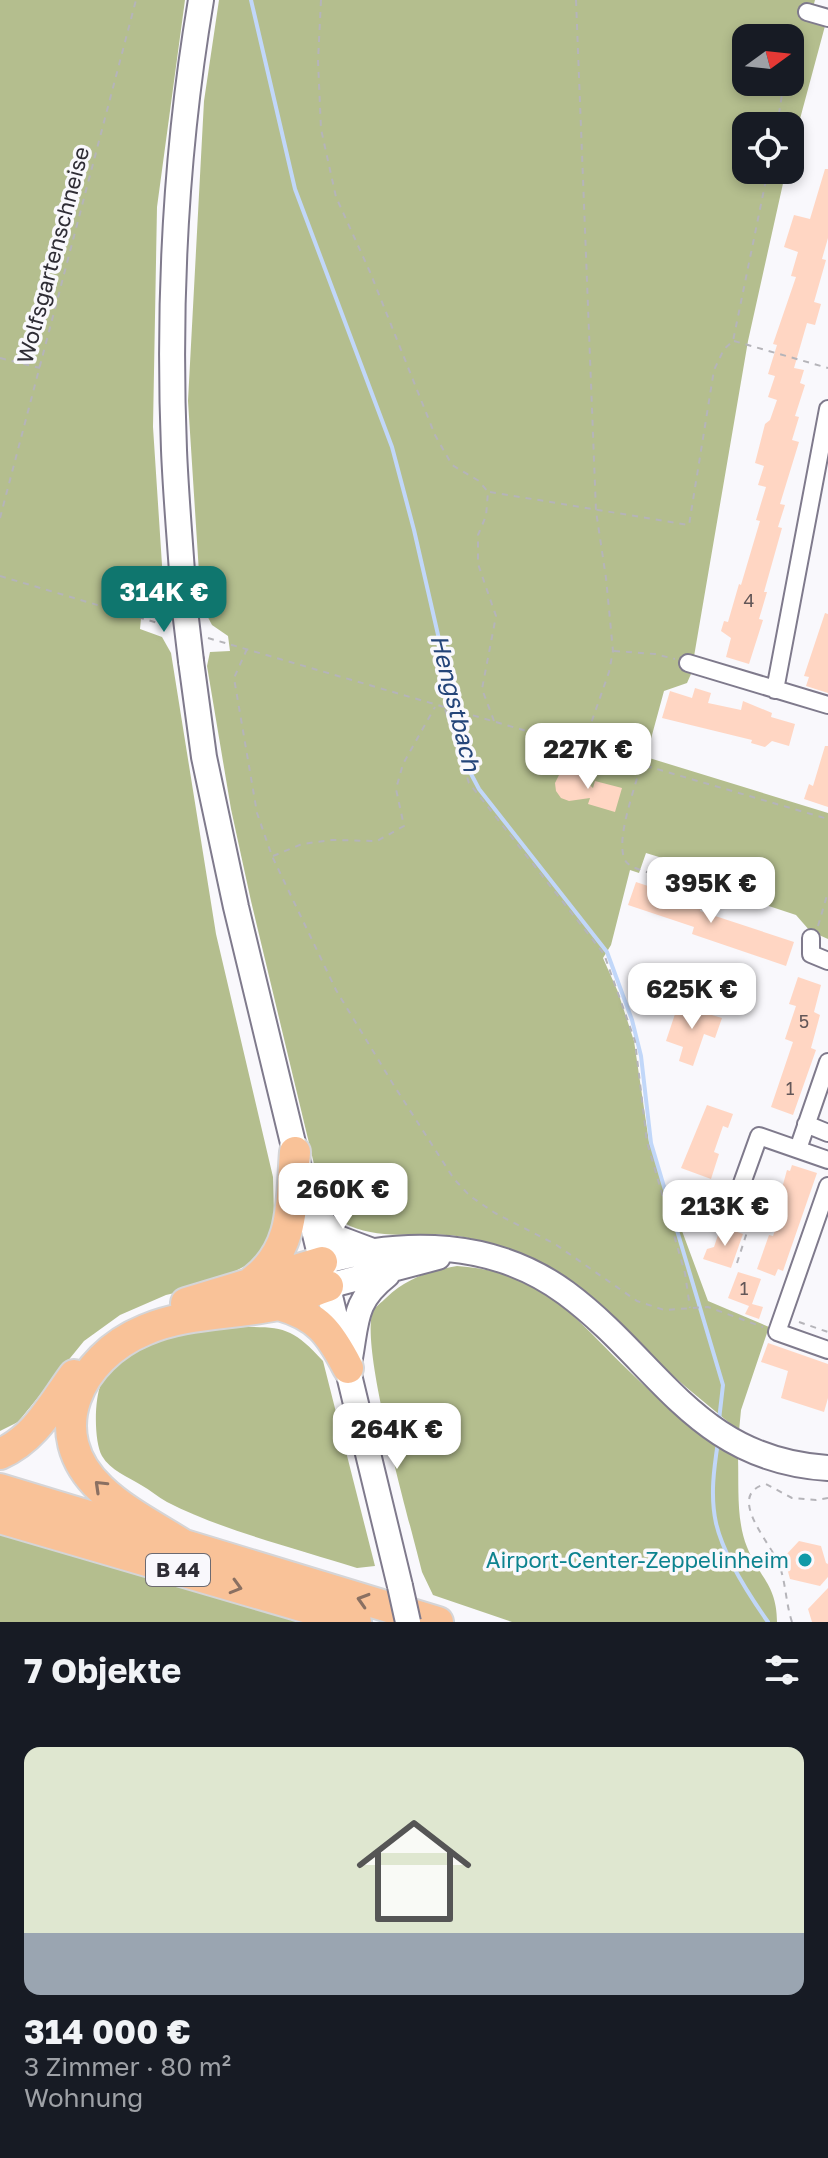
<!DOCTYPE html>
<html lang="de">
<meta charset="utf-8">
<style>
body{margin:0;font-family:"Golos Text",sans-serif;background:#20242c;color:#f1f3f6;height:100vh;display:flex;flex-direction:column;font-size:30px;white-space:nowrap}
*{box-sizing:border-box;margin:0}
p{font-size:26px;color:#9ea1a6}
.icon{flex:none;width:44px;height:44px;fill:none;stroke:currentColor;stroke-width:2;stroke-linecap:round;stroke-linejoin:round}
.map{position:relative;height:1622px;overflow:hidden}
.drawer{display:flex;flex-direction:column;background:#171b24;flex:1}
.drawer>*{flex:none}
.needle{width:52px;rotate:75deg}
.buttons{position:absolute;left:732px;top:24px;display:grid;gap:16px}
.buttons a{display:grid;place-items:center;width:72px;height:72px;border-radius:16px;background:#171b24;box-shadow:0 4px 12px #0003;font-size:40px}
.price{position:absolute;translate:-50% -68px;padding:0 18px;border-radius:16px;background:#fff;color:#222;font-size:26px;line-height:52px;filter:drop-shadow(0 2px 4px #0008)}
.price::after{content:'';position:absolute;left:50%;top:48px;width:24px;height:18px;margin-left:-12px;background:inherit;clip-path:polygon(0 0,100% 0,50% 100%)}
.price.selected{background:#0f766e;color:#fff}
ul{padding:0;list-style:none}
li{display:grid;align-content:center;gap:16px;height:424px;padding:0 24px}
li+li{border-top:2px solid #363941}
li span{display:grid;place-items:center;height:248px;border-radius:16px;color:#555}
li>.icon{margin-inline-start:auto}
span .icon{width:144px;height:144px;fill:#fffc;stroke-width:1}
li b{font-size:34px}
h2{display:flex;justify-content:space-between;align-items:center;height:96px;padding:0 24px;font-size:34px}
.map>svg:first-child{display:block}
.forest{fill:#b4be8e;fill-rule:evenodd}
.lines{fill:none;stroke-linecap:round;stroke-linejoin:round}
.stream{stroke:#c1d7f9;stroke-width:4}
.building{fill:#ffd6c3}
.street-casing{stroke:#7f7a8c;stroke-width:20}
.secondary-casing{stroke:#7f7a8c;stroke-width:28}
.highway-casing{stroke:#d5d5d7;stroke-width:34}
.path{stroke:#b5b4b9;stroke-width:2;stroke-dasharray:6 6;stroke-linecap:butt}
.street{stroke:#fff;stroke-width:16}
.secondary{stroke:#fff;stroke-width:24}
.highway{stroke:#f9c298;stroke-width:30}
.secondary-bridge-casing{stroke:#7f7a8c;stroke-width:28;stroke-linecap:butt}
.secondary-bridge{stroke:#fff;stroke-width:24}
.oneway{stroke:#8a7062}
.culture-dot{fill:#0f9aa8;stroke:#f9f8fc;stroke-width:3}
.labels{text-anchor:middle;stroke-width:7;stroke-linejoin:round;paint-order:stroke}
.number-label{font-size:18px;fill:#635758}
.shield{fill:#f9f8fc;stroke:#6c6a71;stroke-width:2}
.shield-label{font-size:20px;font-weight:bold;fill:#2f2d35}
.street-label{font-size:22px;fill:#2f2d35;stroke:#f9f8fc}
.culture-label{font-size:22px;fill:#0d838f;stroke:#f9f8fc;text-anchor:end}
.water-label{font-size:24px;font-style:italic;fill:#244579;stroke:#f9f8fc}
</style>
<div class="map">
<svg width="828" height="1622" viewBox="0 0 828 1622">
<rect width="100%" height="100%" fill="#f9f8fc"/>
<path class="forest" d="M0,0H185L157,207L153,427L165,611L142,608L140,629L162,637L171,653L216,934L273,1177L274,1216L266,1249L247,1265L208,1285L166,1295L120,1315L84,1341L18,1422L0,1431Z
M219,0H815L809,22L825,26L790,156V126H746V170H786L748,341L691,674L687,683L664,691L646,757L828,813V939L810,931L796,915L669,873L672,861L646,853L639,873L630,870L611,945L603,958L618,992L634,1041L649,1142L708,1301L769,1327L741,1410L739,1431C712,1408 682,1385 656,1360C605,1312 565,1265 494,1245C480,1240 462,1236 447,1235C416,1233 379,1239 350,1226C334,1219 327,1204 320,1189L251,901L231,809L207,666L210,652L230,651L228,636L212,625L201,604L188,401L204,101ZM746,38H790V82H746Z
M457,1266C544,1272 571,1315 629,1371C662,1403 698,1435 738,1458C739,1486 736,1520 747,1547C759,1577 777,1585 777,1622H512L433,1595L422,1572C411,1526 359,1347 373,1311C375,1307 382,1302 386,1298C407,1278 429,1271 457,1266Z
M239,1327C283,1327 292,1327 323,1361L375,1566L357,1568C298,1549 221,1530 167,1502C158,1497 150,1490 141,1485C128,1477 110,1470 102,1456C94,1442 94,1400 101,1384C122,1334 192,1331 239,1327Z
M0,1534L301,1622H0Z"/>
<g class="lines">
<path class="stream" d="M251,0L295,189L392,447L414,530L469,770L479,789L607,952L632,1020L641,1056L651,1143L723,1385L719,1420
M718,1442C714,1468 710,1496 716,1523C723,1554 749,1595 768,1622"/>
</g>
<path class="building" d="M825,169H828V238L822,259L826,260L814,302L821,304L815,325L807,323L794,368L804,370L800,383L805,385L795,416L799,417L792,440L799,442L780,504L785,505L778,527L782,528L764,592H767L759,619L763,620L749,664L726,657L731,638L721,631L724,621L728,622L739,584L741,585L760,521L756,520L766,487L758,485L764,466L755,463L765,424L770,420L777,400L768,397L775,376L768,374L777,345L773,344L796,277L791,276L798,252L784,247L794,215L810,219Z
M825,613L828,614V693L806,686L809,677L804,676Z
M695,688L711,693L708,703L741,710L743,701L772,713L771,717L795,724L789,746L772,741L765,747L751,743L752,740L662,718L670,691L692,698Z
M825,746H828V807L804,799L809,784L813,786Z
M566,771L578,774L593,788L595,781L622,788L615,812L588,804L590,798L569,801L561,798L556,791L555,783L559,775Z
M636,882L702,904L700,911L794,942L786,966L692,934L694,927L628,905Z
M798,977L821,985L814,1012L820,1015L811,1048L816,1050L793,1115L771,1107L793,1042L785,1039L796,1006L789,1004Z
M678,1005L722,1018L715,1038L704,1034L693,1066L679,1061L683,1047L666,1041Z
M707,1105L733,1114L728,1128L723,1126L714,1152L719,1154L711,1179L681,1168Z
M792,1165L817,1173L783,1271L778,1269L775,1276L757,1269L769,1235L773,1236L785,1201L779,1199L787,1170L790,1171Z
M710,1182L731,1190L733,1194L724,1220L700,1211Z
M721,1226L743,1234L731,1268L703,1259L707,1249L714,1247Z
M738,1272L761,1279L752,1304L763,1307L759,1319L745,1314L749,1306L728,1298Z
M768,1343L828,1364V1398L824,1412L781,1398L788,1371L761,1362Z
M799,1541L821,1546L826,1563L828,1564V1577L820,1586L790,1579L784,1557Z
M828,1588V1622H812L808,1609Z"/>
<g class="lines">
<defs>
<path id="street" d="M807,12L828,18
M688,663L828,705
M775,690L828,409
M811,938V954L828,961
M806,1124L828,1133
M798,1149L828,1062
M741,1186L759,1136L828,1160
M828,1186L777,1332L828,1350"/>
<path id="secondary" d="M184,602C181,551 176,500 174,450C168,300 176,148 201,0
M191,661L204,757L236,907L400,1586
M310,1208L338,1238L370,1250
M322,1262C405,1239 494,1240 566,1293C659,1362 696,1460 828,1468
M328,1286L438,1257
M350,1358C357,1319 354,1301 387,1275"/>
<path id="highway" d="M254,1280C296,1248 291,1200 295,1152
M186,1303L322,1262
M279,1305C318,1316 330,1333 348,1368
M0,1454C35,1439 52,1405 74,1375
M0,1489L438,1622
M0,1518L356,1622
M187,1547C159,1529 125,1512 101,1489C41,1433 79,1357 145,1330C187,1312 233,1315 277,1305C294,1301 311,1291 328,1286"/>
</defs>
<use href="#street" class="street-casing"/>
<use href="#secondary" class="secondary-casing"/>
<use href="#highway" class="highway-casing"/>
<path class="path" d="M321,0L318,61L321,129L336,197L370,272L435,435L452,465L479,481L488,492L486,516L478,535V564L496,616L482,689L494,721
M576,0L596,511L606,578L613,651L609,672L582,749
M790,61L803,28
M777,126L784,82
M734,341L828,368
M0,358L40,368
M490,492L689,525L714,370L724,349L733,341L768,170
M0,518L136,0
M0,576L168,626
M208,638L828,819
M247,649L234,678L257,813L272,856L336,990L393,1084L454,1179L470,1196L495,1213L555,1244L637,1301L664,1310L708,1307L763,1327
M614,651L655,654L675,659
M445,709L469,783L604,954L635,1041L647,1142L685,1273L690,1308
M640,767C635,789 615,840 625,860C629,868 645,871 653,874
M273,856L302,844L332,840L377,841L404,826L396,789L403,764L435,707
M818,926L828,892
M737,1263L758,1198L752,1196
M799,1322L828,1332
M792,1622C786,1604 786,1585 780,1567C774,1546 723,1495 766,1484L792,1498L816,1500L828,1498"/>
<use href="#street" class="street"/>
<use href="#secondary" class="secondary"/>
<use href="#highway" class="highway"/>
<defs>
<path id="secondary-bridge" d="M184,602L191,661
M400,1586L408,1622"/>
</defs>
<use href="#secondary-bridge" class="secondary-bridge-casing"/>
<use href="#secondary-bridge" class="secondary-bridge"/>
</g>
<defs><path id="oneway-chevron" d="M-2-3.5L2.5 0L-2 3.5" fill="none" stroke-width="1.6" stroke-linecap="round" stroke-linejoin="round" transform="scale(2)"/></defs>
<g class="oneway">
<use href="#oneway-chevron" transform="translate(100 1486) rotate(-136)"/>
<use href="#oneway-chevron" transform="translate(236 1587) rotate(16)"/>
<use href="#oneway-chevron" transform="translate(363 1600) rotate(-163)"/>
</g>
<circle class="culture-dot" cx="805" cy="1560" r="8"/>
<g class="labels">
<g class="number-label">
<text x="749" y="607">4</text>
<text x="804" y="1028">5</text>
<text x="790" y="1095">1</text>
<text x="744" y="1295">1</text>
</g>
<rect class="shield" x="146" y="1554" width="64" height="32" rx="6"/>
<g class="shield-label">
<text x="178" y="1577">B 44</text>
</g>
<g class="street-label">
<text transform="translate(53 255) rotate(-75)" y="8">Wolfsgartenschneise</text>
</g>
<g class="culture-label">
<text x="789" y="1568">Airport-Center-Zeppelinheim</text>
</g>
<g class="water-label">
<text transform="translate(455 703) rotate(76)" y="8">Hengstbach</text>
</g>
</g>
</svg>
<div class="buttons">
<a><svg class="needle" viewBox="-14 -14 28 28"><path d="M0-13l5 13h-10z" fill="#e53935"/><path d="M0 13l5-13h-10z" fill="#9ea1a6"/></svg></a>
<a><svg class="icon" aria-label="locate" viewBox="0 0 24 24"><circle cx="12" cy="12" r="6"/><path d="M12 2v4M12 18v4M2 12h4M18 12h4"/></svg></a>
</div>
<b class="price selected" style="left:164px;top:634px">314K €</b>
<b class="price" style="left:588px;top:791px">227K €</b>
<b class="price" style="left:711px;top:925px">395K €</b>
<b class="price" style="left:692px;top:1031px">625K €</b>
<b class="price" style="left:343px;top:1231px">260K €</b>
<b class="price" style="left:725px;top:1248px">213K €</b>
<b class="price" style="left:397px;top:1471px">264K €</b>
</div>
<section class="drawer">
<h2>7 Objekte<svg class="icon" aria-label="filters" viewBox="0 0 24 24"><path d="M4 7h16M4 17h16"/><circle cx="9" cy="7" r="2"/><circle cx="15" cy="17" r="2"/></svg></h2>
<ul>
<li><span style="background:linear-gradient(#dfe7d0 75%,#9aa5b1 0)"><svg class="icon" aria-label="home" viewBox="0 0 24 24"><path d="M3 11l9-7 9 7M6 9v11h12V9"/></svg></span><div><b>314 000 €</b><p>3 Zimmer · 80 m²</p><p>Wohnung</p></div></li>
</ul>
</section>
